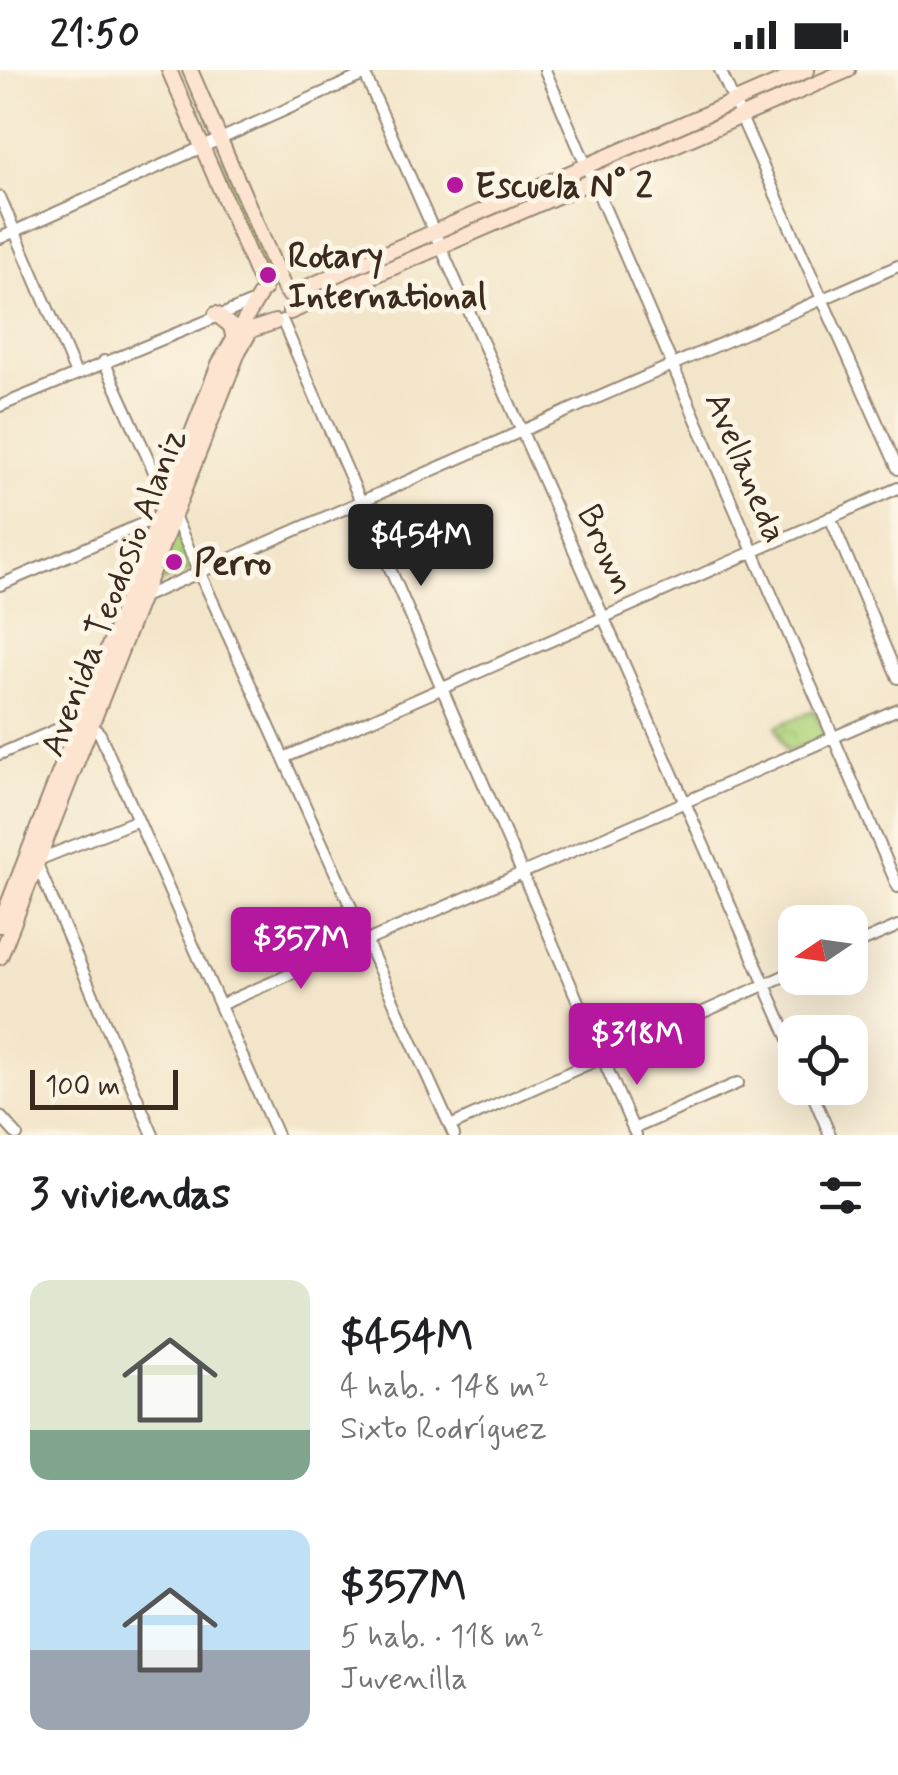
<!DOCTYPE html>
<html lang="es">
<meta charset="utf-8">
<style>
body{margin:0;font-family:Mynerve,sans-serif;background:#f6f6f6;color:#202124;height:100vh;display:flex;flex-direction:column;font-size:38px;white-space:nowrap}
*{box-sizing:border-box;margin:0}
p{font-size:32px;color:#757577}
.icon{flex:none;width:55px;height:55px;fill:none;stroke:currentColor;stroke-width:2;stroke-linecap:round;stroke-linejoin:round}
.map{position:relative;height:1065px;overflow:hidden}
.details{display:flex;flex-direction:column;background:#fff;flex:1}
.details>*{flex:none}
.needle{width:65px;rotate:257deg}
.tools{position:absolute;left:778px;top:835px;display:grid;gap:20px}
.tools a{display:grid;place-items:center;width:90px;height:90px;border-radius:20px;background:#fff;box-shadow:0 10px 40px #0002;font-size:50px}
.scale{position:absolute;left:30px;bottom:25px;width:148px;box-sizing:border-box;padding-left:10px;border:5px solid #3b2a1e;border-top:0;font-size:28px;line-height:35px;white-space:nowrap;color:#3b2a1e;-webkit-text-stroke:8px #fcf5e5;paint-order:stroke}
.price{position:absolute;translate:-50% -85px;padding:0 22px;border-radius:10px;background:#b5179e;color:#fff;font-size:32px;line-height:65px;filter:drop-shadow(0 2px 5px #0008)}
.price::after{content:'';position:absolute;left:50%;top:60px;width:30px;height:22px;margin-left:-15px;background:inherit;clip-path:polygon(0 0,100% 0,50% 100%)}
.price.on{background:#222;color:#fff}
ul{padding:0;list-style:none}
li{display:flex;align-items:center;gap:30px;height:250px;padding:0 30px}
li span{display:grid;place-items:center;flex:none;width:280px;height:200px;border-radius:20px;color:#555}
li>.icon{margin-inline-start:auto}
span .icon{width:120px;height:120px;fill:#fffc;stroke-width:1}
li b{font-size:42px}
h2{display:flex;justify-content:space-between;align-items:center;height:120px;padding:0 30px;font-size:42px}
.status{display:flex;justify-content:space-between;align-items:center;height:70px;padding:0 50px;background:#fff;direction:ltr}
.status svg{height:28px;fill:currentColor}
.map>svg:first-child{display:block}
.grass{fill:url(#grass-dots);stroke:#747e4d;stroke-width:2.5}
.park{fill:url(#park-crowns);stroke:#747e4d;stroke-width:2.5}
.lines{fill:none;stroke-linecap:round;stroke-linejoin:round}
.minor-casing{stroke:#978874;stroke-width:14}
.secondary-casing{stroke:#978874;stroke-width:18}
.minor{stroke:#fff;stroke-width:10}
.secondary{stroke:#fde4d0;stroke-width:14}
.poi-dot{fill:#b5179e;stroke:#fcf5e5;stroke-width:4}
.labels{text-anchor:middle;stroke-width:10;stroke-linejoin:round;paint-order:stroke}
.poi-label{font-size:35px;font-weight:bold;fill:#3b2a1e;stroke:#fcf5e5;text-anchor:start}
.street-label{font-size:35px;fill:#3b2a1e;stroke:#fcf5e5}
</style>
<div class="status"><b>21:50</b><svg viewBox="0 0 49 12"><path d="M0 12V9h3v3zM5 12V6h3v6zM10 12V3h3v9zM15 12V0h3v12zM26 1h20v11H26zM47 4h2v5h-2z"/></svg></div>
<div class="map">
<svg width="898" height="1065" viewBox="0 0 898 1065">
<defs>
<pattern id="grass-dots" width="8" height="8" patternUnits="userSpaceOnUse" patternTransform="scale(2.5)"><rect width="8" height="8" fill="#aed37c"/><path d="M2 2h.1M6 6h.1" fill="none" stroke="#97b56b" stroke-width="1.8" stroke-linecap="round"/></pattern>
<pattern id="park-crowns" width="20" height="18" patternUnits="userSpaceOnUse" patternTransform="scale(2.5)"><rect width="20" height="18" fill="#aed37c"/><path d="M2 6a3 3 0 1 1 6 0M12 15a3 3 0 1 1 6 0" fill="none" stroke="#97b56b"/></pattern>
</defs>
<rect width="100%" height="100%" fill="#fcf5e5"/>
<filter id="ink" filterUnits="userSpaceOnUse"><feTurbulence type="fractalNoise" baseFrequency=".01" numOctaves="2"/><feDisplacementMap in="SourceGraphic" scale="20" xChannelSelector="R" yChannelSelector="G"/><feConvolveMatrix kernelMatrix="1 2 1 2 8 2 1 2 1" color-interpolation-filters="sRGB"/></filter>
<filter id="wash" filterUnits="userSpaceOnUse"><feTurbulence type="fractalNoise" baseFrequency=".0048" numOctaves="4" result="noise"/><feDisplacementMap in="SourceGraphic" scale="40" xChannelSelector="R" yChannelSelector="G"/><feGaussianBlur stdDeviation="2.25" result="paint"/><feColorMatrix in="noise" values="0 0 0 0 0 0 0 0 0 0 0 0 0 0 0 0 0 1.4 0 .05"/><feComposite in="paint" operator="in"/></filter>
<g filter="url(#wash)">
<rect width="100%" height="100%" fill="#f3e5c9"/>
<path class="grass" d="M224,87L275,209L266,213L214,91Z"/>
<path class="park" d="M173,457L179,459L193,499L155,515L152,510Z
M814,640L826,666L787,683L776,657Z"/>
</g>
<g filter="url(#ink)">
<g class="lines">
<defs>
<path id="minor" d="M363,0L795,983
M545,0L898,817
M720,0L898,399
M0,127L76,304
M0,168L365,4
M282,250L636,1065
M104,291L454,1065
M0,336L255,231
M830,447L898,608
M0,515L151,450H160
M141,528L898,196
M0,684L65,656L92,655L100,664L277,1065
M286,687L898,418
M33,792L138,750
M37,794L153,1065
M850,877L898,856
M220,935L898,639
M810,1018L830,1065
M0,1046L17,1065
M450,1056L795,901
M633,1059L738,1013"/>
<path id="secondary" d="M169,0L264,220
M190,0L285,220
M289,225L807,0
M290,242L848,0
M216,244L231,256L234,271
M0,855L219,294L259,226
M0,887L239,280L251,260L275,252"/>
</defs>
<use href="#minor" class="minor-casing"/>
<use href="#secondary" class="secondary-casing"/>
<use href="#minor" class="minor"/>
<use href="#secondary" class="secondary"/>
</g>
</g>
<g class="poi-dot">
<circle cx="455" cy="115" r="10"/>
<circle cx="268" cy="205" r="10"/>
<circle cx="174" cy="492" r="10"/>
</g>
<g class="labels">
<g class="poi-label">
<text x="475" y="127">Escuela N° 2</text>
<text x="288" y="197">Rotary<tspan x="288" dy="40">International</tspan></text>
<text x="194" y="504">Perro</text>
</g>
<g class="street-label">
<text transform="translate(747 397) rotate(67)" y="12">Avellaneda</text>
<text transform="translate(607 479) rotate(66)" y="12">Brown</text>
<text transform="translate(112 522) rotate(-69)" y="12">Avenida Teodosio Alaniz</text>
</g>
</g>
</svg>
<div class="tools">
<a><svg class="needle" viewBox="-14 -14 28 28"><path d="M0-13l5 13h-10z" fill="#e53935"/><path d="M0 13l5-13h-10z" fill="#757577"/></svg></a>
<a><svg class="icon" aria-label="locate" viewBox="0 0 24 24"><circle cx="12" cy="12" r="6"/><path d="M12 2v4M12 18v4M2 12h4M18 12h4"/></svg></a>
</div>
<div class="scale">100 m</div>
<b class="price on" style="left:421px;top:519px">$454M</b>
<b class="price" style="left:301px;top:922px">$357M</b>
<b class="price" style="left:637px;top:1018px">$318M</b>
</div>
<section class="details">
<h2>3 viviendas<svg class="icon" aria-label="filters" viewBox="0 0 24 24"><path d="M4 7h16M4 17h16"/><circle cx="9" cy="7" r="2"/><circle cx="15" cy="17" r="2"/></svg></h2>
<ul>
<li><span style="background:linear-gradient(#dfe7d0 75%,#7fa58c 0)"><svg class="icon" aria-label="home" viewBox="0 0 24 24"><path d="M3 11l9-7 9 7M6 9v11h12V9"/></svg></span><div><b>$454M</b><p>4 hab. · 148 m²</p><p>Sixto Rodríguez</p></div></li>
<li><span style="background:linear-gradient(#bfe0f5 60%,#9aa5b1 0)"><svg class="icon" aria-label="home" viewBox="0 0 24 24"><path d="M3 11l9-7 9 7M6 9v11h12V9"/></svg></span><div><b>$357M</b><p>5 hab. · 118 m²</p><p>Juvenilla</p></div></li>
</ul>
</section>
